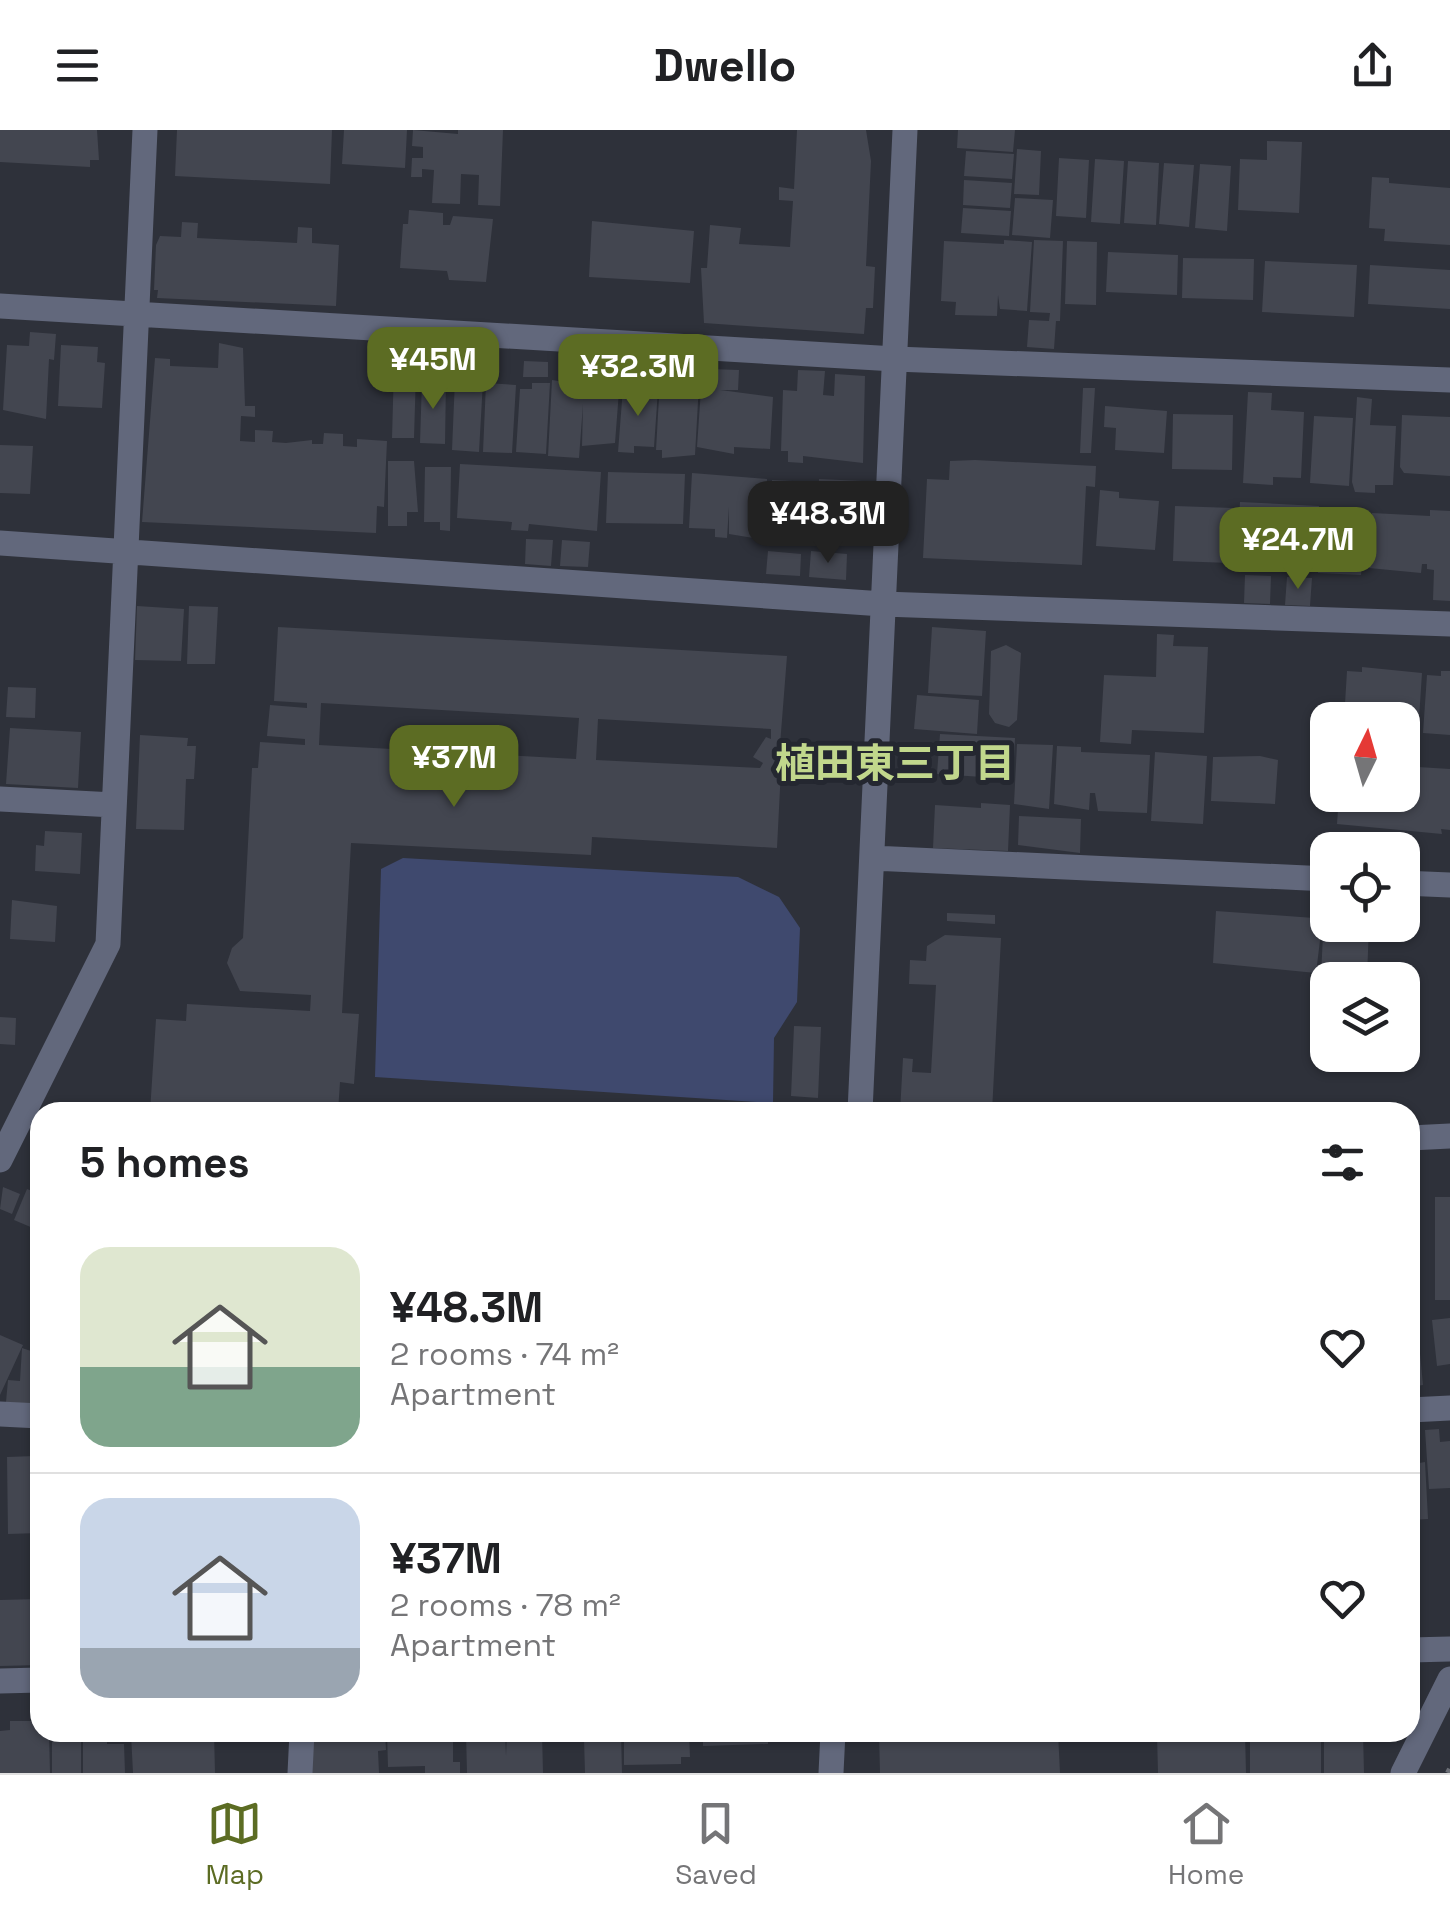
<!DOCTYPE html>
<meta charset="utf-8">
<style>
body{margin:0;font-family:"Space Grotesk","Noto Sans JP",sans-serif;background:#f6f6f6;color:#202124;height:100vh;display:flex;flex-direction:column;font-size:38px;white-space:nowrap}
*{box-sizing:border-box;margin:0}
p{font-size:32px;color:#757577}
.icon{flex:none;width:55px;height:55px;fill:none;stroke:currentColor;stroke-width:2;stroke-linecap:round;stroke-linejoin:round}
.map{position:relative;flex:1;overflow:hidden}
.details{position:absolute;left:30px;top:972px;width:1390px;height:640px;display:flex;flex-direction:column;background:#fff;border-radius:30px;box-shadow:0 2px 8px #0004}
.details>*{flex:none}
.needle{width:65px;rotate:5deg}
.fabs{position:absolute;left:1310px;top:572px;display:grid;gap:20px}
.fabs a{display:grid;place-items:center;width:110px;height:110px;border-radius:20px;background:#fff;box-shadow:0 2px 8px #0004;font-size:50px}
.price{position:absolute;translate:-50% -85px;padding:0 22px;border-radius:20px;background:#5c6c23;color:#fff;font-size:32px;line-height:65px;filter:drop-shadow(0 2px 5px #0008)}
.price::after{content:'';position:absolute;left:50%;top:60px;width:30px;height:22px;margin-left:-15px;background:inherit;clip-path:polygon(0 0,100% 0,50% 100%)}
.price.selected{background:#222;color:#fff}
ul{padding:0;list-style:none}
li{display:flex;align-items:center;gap:30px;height:250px;padding:0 50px}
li+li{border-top:2px solid #e0e0e0}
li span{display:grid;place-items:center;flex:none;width:280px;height:200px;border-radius:30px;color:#555}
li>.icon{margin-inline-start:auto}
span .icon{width:120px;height:120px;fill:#fffc;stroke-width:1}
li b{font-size:42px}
h2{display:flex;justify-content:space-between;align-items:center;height:120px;padding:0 50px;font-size:42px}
header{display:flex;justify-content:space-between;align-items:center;height:130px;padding:0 50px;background:#fff;font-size:45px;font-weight:700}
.dock{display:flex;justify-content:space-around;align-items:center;height:140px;border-top:2px solid #e0e0e0;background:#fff;font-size:28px;color:#757577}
.dock a{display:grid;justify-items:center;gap:5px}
.dock .selected{color:#5c6c23}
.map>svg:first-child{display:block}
.green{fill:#3f496e}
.building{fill:#434650;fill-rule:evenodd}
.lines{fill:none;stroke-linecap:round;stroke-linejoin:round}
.path{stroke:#6b6e76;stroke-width:6;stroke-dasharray:8 5;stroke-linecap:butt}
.minor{stroke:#62687c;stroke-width:25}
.labels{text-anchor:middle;stroke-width:10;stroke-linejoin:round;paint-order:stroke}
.neighbourhood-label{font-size:40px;font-weight:bold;fill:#c1d78c;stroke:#242730}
</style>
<header><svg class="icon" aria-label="menu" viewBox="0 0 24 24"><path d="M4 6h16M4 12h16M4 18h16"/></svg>Dwello<svg class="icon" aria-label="share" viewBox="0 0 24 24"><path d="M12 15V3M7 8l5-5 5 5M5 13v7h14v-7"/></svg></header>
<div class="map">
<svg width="1450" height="1643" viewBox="0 0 1450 1643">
<rect width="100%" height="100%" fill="#2e313a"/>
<path class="green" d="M403,728L738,747L779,767L800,798L797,872L774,908L773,973L375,947L381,739Z"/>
<path class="building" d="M0,0H97L99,30H90V37L0,32Z
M177,0H332L330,54L175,46Z
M344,0H407L405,38L342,34Z
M413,0L458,4V0H503L500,76L478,75L479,45L461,44L460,74L432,73L434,40L422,39V47H411L412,28H423V17L412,16Z
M797,0H866L871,31L866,136L875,137L873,178H866L864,204L704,193L701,138H707L710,95L741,98L739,114L790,117L793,71L779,70V57L794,59Z
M958,0H1015L1013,22L957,18Z
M1267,11L1302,12L1299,83L1238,80L1240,29L1267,30Z
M1017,19L1041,21L1039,65L1014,64Z
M966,21L1014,24L1012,49L964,46Z
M1059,28L1089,30L1086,88L1056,86Z
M1095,29L1124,31L1120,94L1091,92Z
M1128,31L1159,33L1156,95L1124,93Z
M1164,33L1194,35L1189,97L1159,94Z
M1200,34L1231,36L1227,101L1195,98Z
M1372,47L1389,48V53L1450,58V115L1384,111L1385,99L1369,98Z
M964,50L1012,53L1010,78L963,75Z
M1015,68L1053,70L1050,108L1012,105Z
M963,78L1011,81L1009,106L961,103Z
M409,80L443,83V95H450L453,86L493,89L486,152L449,150L447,141L400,138L403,94H408Z
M592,91L694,101L690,153L589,147Z
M182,92L198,93L197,108L297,113L298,97L312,98V113L339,115L336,176L157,168L158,160H154L156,115L160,106L181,107Z
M1004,110L1032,112L1027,181L1000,179L998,165L997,186L955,185L956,172L941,171L944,111L1004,114Z
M1034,110L1063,111L1060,191H1056L1054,219L1027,217L1029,190L1049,191L1050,183L1030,182Z
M1067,111L1097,112L1096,175L1065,174Z
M1108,122L1178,125L1177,165L1106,162Z
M1183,128L1254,129L1253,170L1182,168Z
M1265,131L1357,135L1354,187L1262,182Z
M1370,135L1450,140V179L1368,174Z
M30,202L56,204L54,230L49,229L46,289L3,280L7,215L29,216Z
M219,213L243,218L245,276H255V287L241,286L240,311L255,312V300L273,301L272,312L286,313L312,310V314H323L324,303L343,304V316L357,317V309L387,311L384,377L377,376L376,403L142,392L155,228L170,229V236L218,238Z
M61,215L98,217L97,232L105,233L102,278L58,276Z
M524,231L548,232V247H523Z
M674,234L700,236L695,325L662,328V320H656L659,267L672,263Z
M630,235L654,237L653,257L628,256Z
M394,236L416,242L414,308H392Z
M710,239L739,240L738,260H720L773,267L770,319L734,317V324L697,317L701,259L709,260Z
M798,240L825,241L823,265L834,266L835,244L865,246L863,333L803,326V333L788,332V321H781L783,260L797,261Z
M455,249L483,251L479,322L452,320Z
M422,250H446L445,314L420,313Z
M552,250L619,261L615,313L582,316L583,274L579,328L548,326Z
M486,253L516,255L512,323L483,322Z
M532,253H550L546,324L516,322L520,259H532Z
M623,258L658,260L654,317L634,316V323L618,322Z
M1083,258H1095L1091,323H1080Z
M1248,262L1272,263L1271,280L1304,282L1301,348L1273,347V355L1243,353Z
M1357,267L1372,269L1370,295L1396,296L1393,355H1375V363L1355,362L1352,352Z
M1105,276L1167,281L1164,323L1115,320L1116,298L1104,297Z
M1173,284L1233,285L1232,340L1172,339Z
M1402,285L1450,287V346L1404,343L1400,337Z
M1314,286L1353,288L1349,356L1310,353Z
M0,315L33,316L30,364L0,363Z
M975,330L1096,336L1095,357L1086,356L1082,435L923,428L927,349L949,350L950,331Z
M388,331H414L418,382H407V396H388Z
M460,334L601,342L597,401L529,394L528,401L511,400L512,392L457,388Z
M425,337H451L450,401L440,400V392H424Z
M608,342L685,344L683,394L606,393Z
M692,343L767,349L766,410L729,404V377L727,408L715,407V399L689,398Z
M819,349L863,351L861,384H856V401L848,407L822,405L816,399Z
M772,350L813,352L811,413L770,411Z
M1100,360L1119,362V368L1159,371L1155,420L1096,416Z
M1240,372L1319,376L1316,425H1304V431L1237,427Z
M1175,376L1233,378L1231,433L1173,431Z
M1323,380L1366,383L1361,445L1318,443Z
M1430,380L1450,381V471L1433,470L1434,440L1427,439V434H1422L1421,443L1369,438L1372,383L1430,386Z
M526,409L553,410L551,436L525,434Z
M562,410L590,412L588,437L560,436Z
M768,421L801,424L800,446L766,444Z
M811,421L847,424L846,450L809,447Z
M1245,445L1271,446L1270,474L1244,473Z
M1287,447L1312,448L1310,476L1285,475Z
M137,476L184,479L181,531L135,530Z
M189,476L218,477L215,534H187Z
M278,497L787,526L780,615L788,620L774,639H781L777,718L592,707L591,725L351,713L342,883L359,884L354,954L340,952L338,982H150L156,889L186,891L187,874L310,881L311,865L240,861L227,833L232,818L243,808L252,638H258L260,612L305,615V609L267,606L270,575L307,578V573L274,571ZM321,573L579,588L576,629L319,615ZM598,589L771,599V609L766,607L753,627L763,633L760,638L596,630Z
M932,497L986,501L982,566L928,563Z
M1157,504L1174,505L1173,516L1208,517L1204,603L1132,600L1131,614L1100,612L1104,545L1156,547Z
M1006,515L1021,523L1017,590L1009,597L995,593L989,584L991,521Z
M1362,537L1422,543L1418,604L1402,603V590H1344L1347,541L1362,542Z
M1441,541H1450V605L1423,603L1427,545L1441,546Z
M8,557L36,558L35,588L6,587Z
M917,565L979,570L977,604L914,599Z
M10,598L81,602L78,658L6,654Z
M940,604L1015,608L1013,649L937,644Z
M140,605L188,608L187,616H196L194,649H186L184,700L136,699Z
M1017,614L1053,615L1049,679L1014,674Z
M1057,616L1081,617V622L1150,625L1147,683L1098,681L1095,663H1090L1089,680L1054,674Z
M1155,622L1207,626L1203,694L1151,691Z
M1260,626L1278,630L1275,674L1211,671L1213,627Z
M1402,636L1450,639V700L1441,699L1442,704L1337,694L1339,665H1402Z
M981,673L1010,675L1008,721L933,718L935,675L981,678Z
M1019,686L1081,689L1080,723L1018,715Z
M45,701L82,703L80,744L35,741L36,715L44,716Z
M12,770L57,776L55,812L10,809Z
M1216,781L1314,788V794H1322L1316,843L1213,833Z
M947,783L995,785V794L947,791Z
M1324,783L1328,795H1369L1367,848L1321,846Z
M945,805L1001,808L992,982H900L903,928L913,929L912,942L931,943L936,855L909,854L910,830L926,831L927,816Z
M0,887L16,888L15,915L0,914Z
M794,896L821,897L818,968L791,966Z
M3,1057L20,1064L12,1084L0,1079Z
M27,1059L40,1064V1101L14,1090Z
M1410,1066L1419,1070L1420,1128L1410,1129Z
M1435,1067H1450V1170H1435Z
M1410,1181H1416L1423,1255L1410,1257Z
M1450,1188V1234L1437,1236L1432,1190Z
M0,1205L23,1215L0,1265Z
M22,1218L40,1224V1271H30V1275L6,1272L8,1250L20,1251Z
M1439,1299L1440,1312L1450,1311V1358L1429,1359L1425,1300Z
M1410,1306H1416L1419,1333L1425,1332L1428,1389L1410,1390Z
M35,1326V1332H40V1403L8,1404L7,1327Z
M40,1469V1535L0,1536V1470Z
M10,1591H40V1602H49L50,1643H0V1601L10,1600Z
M52,1602H81V1643H52Z
M100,1602H126L127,1608L107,1609V1614H124L125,1643H83V1609H100Z
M214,1602L215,1643H133L131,1604Z
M311,1602H385L386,1620L378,1621L379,1643H312Z
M387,1602H453V1632H460V1643H425V1636L388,1637Z
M497,1602H505L506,1626L507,1602H542L543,1643H467L466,1603Z
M590,1602H621L622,1643H585L584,1609L590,1608Z
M624,1602H689L690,1627H681V1634L624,1635Z
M703,1602H768V1614L703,1616Z
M879,1602H1058L1060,1643H880Z
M1245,1602L1246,1643H1158L1157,1604Z
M1250,1602H1321V1643H1250Z
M1324,1602H1363L1364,1643H1324Z"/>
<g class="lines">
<path class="path" d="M1448,1643L1450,1639"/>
<path class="minor" d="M0,176L895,229L1450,250
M0,413L883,474L1450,494
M0,669L114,675
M872,728L1328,749
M1402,753L1450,755
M860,982L905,0
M1410,1008L1450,1006
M0,1030L108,814L145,0
M1410,1280L1450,1278
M0,1284L40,1286
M1410,1520L1450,1519
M0,1551L40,1550
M300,1643L302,1602
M831,1643L833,1602
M1403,1643L1450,1549"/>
</g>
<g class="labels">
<g class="neighbourhood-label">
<text x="895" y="647">植田東三丁目</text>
</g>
</g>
</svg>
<div class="fabs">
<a><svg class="needle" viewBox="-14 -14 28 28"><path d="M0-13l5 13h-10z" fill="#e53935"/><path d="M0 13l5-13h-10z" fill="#757577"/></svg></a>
<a><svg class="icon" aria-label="locate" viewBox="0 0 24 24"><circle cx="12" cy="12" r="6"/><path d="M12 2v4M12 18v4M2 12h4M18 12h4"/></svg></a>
<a><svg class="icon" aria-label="layers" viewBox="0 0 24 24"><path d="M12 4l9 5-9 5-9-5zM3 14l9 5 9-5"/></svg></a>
</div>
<b class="price" style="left:433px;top:282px">¥45M</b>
<b class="price" style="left:638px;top:289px">¥32.3M</b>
<b class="price selected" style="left:828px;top:436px">¥48.3M</b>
<b class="price" style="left:1298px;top:462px">¥24.7M</b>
<b class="price" style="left:454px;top:680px">¥37M</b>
<section class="details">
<h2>5 homes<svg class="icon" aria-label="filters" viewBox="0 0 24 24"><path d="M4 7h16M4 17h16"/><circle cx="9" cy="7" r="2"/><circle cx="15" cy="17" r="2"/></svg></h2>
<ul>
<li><span style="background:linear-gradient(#dfe7d0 60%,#7fa58c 0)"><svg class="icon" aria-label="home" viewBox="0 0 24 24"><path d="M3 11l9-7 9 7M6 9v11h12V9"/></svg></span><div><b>¥48.3M</b><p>2 rooms · 74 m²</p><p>Apartment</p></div><svg class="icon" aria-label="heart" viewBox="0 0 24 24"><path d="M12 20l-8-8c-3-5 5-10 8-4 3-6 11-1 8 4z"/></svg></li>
<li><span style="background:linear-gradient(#c9d6e8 75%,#9aa5b1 0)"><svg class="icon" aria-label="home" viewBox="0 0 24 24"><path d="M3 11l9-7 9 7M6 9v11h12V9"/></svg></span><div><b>¥37M</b><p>2 rooms · 78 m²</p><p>Apartment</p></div><svg class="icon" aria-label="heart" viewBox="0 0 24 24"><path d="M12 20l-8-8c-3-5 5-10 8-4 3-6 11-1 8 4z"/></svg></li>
</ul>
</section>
</div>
<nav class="dock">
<a class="selected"><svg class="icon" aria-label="map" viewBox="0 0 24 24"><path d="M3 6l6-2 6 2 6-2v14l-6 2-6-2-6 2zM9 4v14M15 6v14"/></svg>Map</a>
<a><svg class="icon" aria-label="saved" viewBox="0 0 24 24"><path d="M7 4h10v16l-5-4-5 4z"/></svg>Saved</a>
<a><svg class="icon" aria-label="home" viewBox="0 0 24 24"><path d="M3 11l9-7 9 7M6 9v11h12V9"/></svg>Home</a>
</nav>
